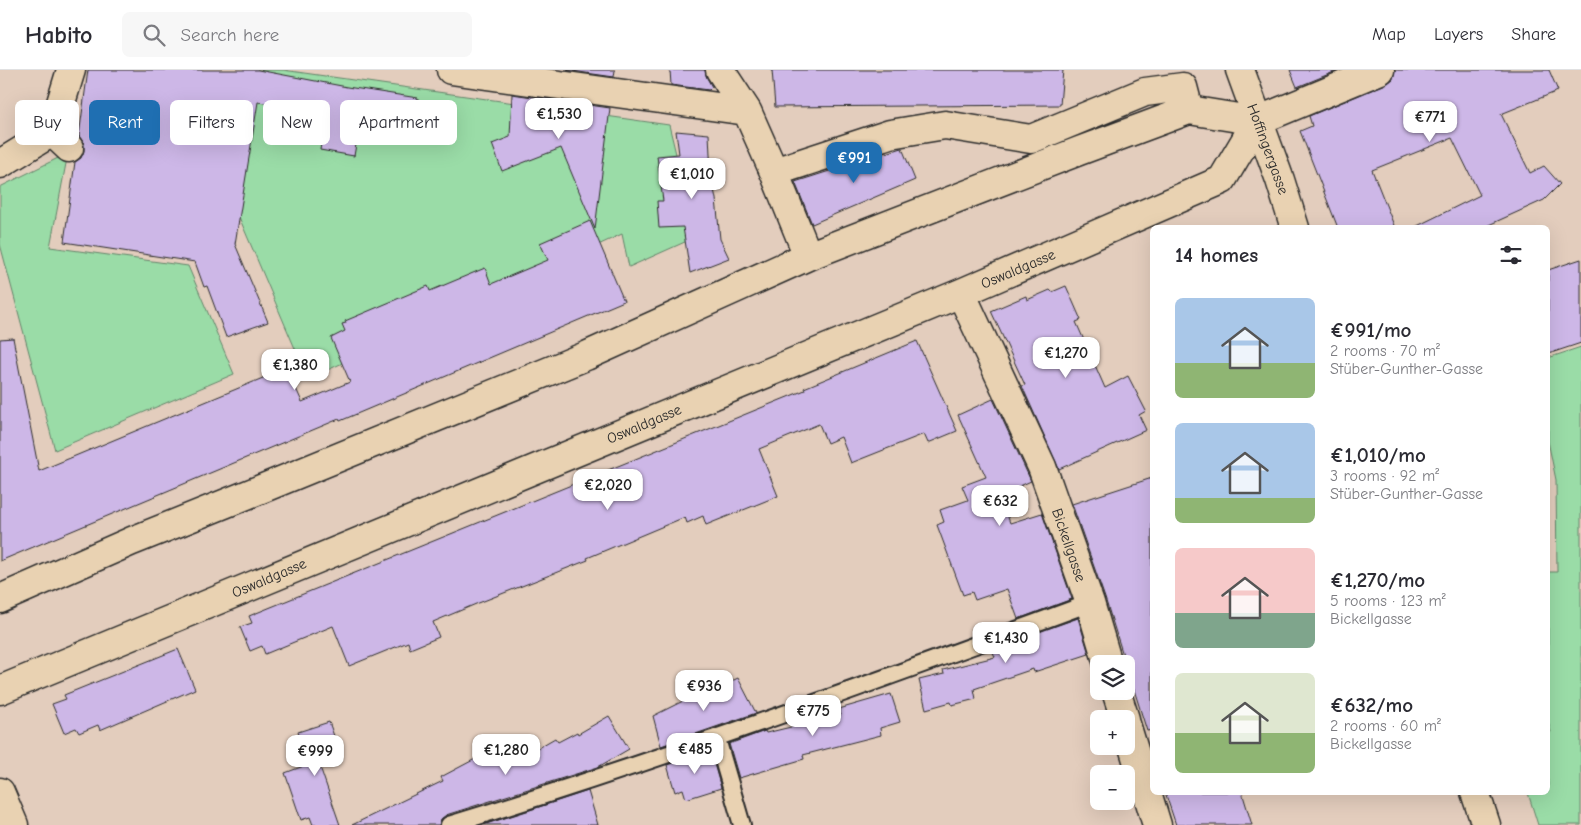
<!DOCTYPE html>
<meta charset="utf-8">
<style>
body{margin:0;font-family:"Comic Neue",sans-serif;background:#f7f7f7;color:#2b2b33;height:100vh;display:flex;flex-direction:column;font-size:19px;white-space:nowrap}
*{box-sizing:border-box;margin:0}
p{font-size:16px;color:#7c7c81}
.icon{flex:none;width:28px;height:28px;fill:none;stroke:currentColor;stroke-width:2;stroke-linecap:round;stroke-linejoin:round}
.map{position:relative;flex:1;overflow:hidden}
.side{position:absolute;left:1150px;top:155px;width:400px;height:570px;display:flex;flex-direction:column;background:#fff;border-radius:8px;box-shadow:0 5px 20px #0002}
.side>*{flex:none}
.top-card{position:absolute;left:15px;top:30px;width:475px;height:45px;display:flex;gap:10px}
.buttons{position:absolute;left:1090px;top:585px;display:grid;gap:10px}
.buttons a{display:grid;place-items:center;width:45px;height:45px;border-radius:8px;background:#fff;box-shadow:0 5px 20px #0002;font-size:25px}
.price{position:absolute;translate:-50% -42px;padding:0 11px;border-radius:10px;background:#fff;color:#222;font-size:16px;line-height:32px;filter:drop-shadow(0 1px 2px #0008)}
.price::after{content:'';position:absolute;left:50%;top:30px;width:15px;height:11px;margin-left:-8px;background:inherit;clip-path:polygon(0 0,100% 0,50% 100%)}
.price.current{background:#1f6fb2;color:#fff}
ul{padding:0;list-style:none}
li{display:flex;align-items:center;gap:15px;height:125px;padding:0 25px}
li span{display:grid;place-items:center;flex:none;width:140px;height:100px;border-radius:8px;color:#555}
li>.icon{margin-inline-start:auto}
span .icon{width:60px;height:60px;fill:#fffc;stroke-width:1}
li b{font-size:21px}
h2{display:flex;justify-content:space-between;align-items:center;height:60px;padding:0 25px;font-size:21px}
.tag{padding:0 18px;border-radius:8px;background:#fff;box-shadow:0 5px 20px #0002;font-size:18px;line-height:45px}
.tag.current{background:#1f6fb2;color:#fff}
header{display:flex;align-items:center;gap:30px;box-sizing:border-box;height:70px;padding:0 25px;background:#fff;border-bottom:1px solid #e1e1e2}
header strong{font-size:24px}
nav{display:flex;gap:28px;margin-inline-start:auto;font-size:18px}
.search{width:350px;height:45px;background:#f7f7f7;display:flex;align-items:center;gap:12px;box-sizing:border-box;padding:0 18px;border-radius:8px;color:#7c7c81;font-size:19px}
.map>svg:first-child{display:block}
.green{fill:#9adca7;stroke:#628469}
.building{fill:#cdb7e7;stroke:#2b2b2b}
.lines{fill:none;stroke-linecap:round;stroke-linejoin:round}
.lane-casing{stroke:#2b2b2b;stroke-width:20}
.street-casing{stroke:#2b2b2b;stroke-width:31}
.lane{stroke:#e9d2b2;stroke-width:16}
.street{stroke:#e9d2b2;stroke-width:28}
.labels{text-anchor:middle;stroke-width:5;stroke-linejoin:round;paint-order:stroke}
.street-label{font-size:15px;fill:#2b2b2b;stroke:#e9d2b2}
</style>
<header>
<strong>Habito</strong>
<div class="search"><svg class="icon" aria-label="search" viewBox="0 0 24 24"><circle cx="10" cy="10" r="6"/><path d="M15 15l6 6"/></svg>Search here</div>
<nav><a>Map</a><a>Layers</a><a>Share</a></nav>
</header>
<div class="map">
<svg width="1581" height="755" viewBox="0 0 1581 755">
<rect width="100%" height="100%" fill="#e3cdbd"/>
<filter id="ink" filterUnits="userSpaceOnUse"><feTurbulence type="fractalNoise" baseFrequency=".02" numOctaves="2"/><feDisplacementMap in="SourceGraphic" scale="10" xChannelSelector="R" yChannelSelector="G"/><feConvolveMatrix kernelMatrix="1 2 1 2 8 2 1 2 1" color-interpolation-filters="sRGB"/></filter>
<g filter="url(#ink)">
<path class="green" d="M257,0H283L669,55L696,167L629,197L622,164L308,309L239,147Z
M68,83L50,177L188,196L234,304L55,380L0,174V117Z
M1581,277V755H1538L1528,723L1548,722V664L1551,662L1548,651V502H1557L1556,410L1548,371V288Z"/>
<path class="building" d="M88,0H258L347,17L418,28L414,58L360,51L354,86L320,80L326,43L258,32L235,174L268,252L226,267L207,216L204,217L195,192L64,172L75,92L81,88L84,81V73L79,66Z
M565,0H615L614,7Z
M670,0H705L707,8L712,17L709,20L671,15Z
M772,0H1063L1060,35L775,37Z
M1290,0H1339L1297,17Z
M1395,0H1549L1558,21L1501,44L1530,103L1544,96L1560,114L1544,130L1482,158H1413L1480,125L1452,68L1372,100L1395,158H1338L1300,61L1312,56L1309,46L1386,14L1393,9Z
M512,24L610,38L595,159L561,78L502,101L492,74L510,67Z
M676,61L709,64L711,105L716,129L720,169L729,188L690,203L683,157L659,158L657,131H663L657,86L679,84Z
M902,78L915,110L812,154L795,112Z
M590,151L624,231L340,351L339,349L0,491V269L13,268L39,401L287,298L302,332L350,312L331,268L345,261L342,254L346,253L345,251L428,216L430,221L485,198L491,214L548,190L540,173Z
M1581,189V273L1548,284V200Z
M1066,216L1081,250L1076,252L1105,318L1128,306L1146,341L1139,345L1146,360L1059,399L1022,316L1025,315L991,241L1026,226L1027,230L1050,220L1052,222Z
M917,271L957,361L928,373L924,364L851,393L841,367L827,373L819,354L759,379L778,426L706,455L703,446L687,453L685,447L587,488L588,490L476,534L433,552L439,567L410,579L408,572L349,596L333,556L265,584L262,576L250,581L240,557L252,553L249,546L805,320L804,318Z
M993,329L1031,411L1000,425L1010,453L1042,443L1072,529L1018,549L1007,519L975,530L972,522L963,525L937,455L944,452L940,440L968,430L962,416L986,407L958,345Z
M1152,408V660L1147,661L1105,528L1072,434Z
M1078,548L1089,584L1034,602L1033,599L974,619L976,629L952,635L951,632L926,639L919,610L944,604L943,600L995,587L993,582L1024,571L1026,570L1025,567Z
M178,579L195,619L100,660L98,655L79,663L76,658L64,663L52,634L66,629L64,625Z
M738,608L756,643L661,676L653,646L713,616L715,619Z
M891,624L900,652L880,658L881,665L803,685L804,689L739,708L729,674L765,661L766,663L841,645L839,639Z
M609,646L629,679L598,697L446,745L441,749L439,755H352L443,711L441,707L477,688L482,696L523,672L529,683L555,668L558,672L577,662L578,664Z
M329,652L340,683L318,691L340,755H313L310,747L301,750L285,703L309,694L298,662Z
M710,680L721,718L686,729L683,719L675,722L667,695Z
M588,721L598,755H483L533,739Z
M1165,722H1242L1252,755H1176Z"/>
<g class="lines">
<defs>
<path id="lane" d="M717,669L742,755
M449,755C666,689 877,611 1090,533"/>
<path id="street" d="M451,0L747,41L774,102L808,186
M720,0L747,41
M1240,0L1280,110L1295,158
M52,62L69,78
M0,94L52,62L71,0
M774,102L890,64L945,55L1031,69L1145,22L1183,17L1189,40
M961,223L1042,397L1090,533L1108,594
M0,529L132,471L244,426L586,286L808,186L1079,81L1189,40L1257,51L1380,0
M0,620L961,223L1222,110L1257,51
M1116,621L1125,649
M1126,654L1157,755
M0,722L14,755
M1475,722L1486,755"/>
</defs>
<use href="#lane" class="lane-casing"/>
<use href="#street" class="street-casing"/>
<use href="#lane" class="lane"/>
<use href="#street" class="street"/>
</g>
</g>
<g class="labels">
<g class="street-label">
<text transform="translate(1268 79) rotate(70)" y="5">Hoffingergasse</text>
<text transform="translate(1018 199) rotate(-23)" y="5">Oswaldgasse</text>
<text transform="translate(644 354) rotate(-23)" y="5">Oswaldgasse</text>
<text transform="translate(1069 475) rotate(71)" y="5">Bickellgasse</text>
<text transform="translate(269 508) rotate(-23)" y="5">Oswaldgasse</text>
</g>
</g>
</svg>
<div class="buttons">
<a><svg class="icon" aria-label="layers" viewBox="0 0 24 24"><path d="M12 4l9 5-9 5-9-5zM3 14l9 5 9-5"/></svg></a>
<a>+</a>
<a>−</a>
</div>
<b class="price" style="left:559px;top:70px">€1,530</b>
<b class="price" style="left:1430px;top:73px">€771</b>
<b class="price current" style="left:854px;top:114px">€991</b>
<b class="price" style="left:692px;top:130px">€1,010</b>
<b class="price" style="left:1066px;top:309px">€1,270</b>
<b class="price" style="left:295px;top:321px">€1,380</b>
<b class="price" style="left:608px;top:441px">€2,020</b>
<b class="price" style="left:1000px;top:457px">€632</b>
<b class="price" style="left:1006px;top:594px">€1,430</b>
<b class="price" style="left:704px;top:642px">€936</b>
<b class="price" style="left:813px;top:667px">€775</b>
<b class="price" style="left:695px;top:705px">€485</b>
<b class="price" style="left:506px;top:706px">€1,280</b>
<b class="price" style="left:315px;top:707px">€999</b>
<div class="top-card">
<a class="tag">Buy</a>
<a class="tag current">Rent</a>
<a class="tag">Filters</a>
<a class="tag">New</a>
<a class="tag">Apartment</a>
</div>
<section class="side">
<h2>14 homes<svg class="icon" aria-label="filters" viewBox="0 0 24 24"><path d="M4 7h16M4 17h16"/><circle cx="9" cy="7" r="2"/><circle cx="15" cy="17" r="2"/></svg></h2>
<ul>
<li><span style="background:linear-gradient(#a9c7e8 65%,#8fb573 0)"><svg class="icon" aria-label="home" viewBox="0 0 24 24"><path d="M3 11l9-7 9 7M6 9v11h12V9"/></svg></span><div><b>€991/mo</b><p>2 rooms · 70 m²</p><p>Stüber-Gunther-Gasse</p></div></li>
<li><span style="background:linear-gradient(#a9c7e8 75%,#8fb573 0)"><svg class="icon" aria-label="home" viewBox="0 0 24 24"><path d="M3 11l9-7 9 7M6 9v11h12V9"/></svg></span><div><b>€1,010/mo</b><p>3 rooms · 92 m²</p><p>Stüber-Gunther-Gasse</p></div></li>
<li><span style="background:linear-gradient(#f6c9c9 65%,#7fa58c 0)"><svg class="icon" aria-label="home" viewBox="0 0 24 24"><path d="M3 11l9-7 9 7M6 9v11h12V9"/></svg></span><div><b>€1,270/mo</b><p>5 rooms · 123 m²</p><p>Bickellgasse</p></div></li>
<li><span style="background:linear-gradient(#dfe7d0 60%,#8fb573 0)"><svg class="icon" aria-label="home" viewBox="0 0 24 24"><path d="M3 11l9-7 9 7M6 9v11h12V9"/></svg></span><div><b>€632/mo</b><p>2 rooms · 60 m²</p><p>Bickellgasse</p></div></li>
</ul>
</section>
</div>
